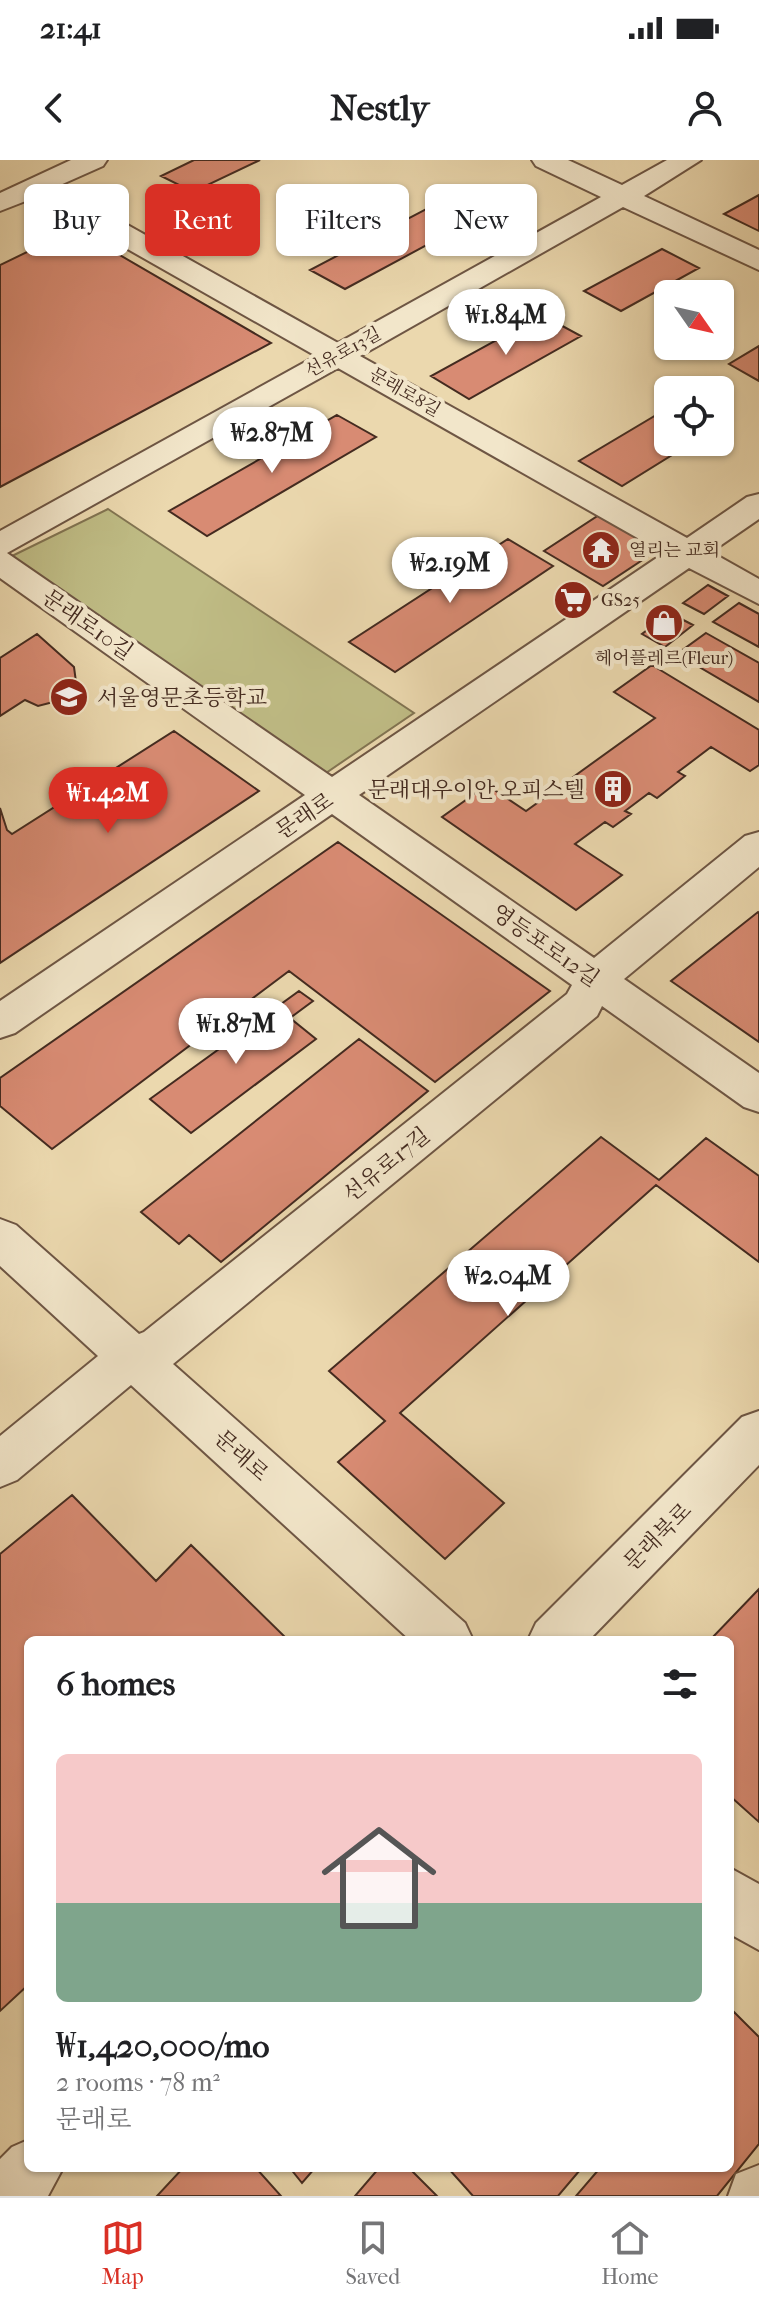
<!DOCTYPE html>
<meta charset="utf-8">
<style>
body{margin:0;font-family:"IM FELL French Canon","Noto Serif KR",serif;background:#f2f2f2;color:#202124;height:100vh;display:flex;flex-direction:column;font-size:30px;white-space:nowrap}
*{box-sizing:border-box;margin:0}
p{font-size:26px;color:#757577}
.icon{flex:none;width:44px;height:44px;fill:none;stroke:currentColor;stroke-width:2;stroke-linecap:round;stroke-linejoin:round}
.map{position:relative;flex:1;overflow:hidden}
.details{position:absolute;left:24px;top:1476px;width:710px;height:536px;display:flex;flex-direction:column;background:#fff;border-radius:12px;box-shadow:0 2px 6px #0004}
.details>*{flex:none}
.banner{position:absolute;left:24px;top:24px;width:712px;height:72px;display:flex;gap:16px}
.needle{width:52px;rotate:124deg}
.fabs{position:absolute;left:654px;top:120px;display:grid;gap:16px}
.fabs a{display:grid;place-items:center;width:80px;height:80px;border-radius:12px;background:#fff;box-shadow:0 2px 6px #0004;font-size:40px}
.price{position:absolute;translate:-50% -68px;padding:0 18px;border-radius:28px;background:#fff;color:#222;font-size:26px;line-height:52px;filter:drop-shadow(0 2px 4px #0008)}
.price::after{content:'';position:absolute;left:50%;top:48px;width:24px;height:18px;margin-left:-12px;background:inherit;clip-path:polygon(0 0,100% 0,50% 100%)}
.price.current{background:#d93025;color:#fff}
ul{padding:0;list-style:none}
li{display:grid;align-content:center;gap:16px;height:424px;padding:0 32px}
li+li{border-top:2px solid #e0e0e0}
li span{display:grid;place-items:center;height:248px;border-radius:12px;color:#555}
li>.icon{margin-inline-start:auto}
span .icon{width:144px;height:144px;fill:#fffc;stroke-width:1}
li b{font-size:34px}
h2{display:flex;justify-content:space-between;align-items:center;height:96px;padding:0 32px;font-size:34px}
.chip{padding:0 28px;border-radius:12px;background:#fff;box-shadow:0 2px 6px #0004;font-size:28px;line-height:72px}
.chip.current{background:#d93025;color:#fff}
.status{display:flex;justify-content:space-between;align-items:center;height:56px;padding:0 40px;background:#fff;direction:ltr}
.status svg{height:22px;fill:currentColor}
header{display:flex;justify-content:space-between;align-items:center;height:104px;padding:0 32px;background:#fff;font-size:36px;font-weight:700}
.dock{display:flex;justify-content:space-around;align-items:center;height:112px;border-top:2px solid #e0e0e0;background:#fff;font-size:22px;color:#757577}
.dock a{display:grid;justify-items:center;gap:4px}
.dock .current{color:#d93025}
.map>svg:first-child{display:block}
.green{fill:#bfbc85;stroke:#827452;stroke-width:2}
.building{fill:#d88b73;stroke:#442b20;stroke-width:2}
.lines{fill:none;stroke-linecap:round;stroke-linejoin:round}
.minor-casing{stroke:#6e5644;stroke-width:4}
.minor{fill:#f2e6ca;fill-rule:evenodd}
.labels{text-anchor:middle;stroke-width:8;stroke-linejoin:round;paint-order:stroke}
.far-street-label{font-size:18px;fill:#442b20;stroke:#f2e6ca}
.far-poi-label{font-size:18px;fill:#442b20;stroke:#f2e6ca;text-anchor:start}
.street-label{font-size:22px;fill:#442b20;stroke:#f2e6ca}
.poi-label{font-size:22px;fill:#442b20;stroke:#f2e6ca;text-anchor:start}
</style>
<div class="status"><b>21:41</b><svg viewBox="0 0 49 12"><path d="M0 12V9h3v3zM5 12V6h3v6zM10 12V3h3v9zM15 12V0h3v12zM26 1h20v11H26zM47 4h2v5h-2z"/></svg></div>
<header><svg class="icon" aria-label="back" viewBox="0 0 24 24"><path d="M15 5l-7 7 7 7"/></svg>Nestly<svg class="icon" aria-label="person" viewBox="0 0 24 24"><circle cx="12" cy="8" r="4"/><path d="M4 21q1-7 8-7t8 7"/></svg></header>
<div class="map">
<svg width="759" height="2036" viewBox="0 0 759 2036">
<rect width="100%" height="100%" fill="#ebd8ae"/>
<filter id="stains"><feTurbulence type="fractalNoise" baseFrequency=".0025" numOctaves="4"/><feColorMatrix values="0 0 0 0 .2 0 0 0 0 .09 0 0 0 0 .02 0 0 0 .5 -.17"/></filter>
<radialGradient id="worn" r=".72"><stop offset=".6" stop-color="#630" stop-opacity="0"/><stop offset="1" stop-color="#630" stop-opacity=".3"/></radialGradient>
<path class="green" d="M108,349L414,553L323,615L12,396Z"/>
<path class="building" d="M194,0H260L193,32L161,16Z
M453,35L488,52L345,129L310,110Z
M759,35V71L724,54Z
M75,69L271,183L0,327V105Z
M662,89L699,108L621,151L584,131Z
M542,155L581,176L469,239L431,216Z
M759,186V221L729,204Z
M668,248V282H693L622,326L579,301Z
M337,255L376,277L207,376L169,351Z
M599,355L659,389L603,426L544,391Z
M508,379L553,406L395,512L349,482Z
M708,425L728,436L704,454L683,443Z
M739,443L759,454V487L713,462Z
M670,453L693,465L665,487L642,474Z
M706,473L759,503V542L677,494Z
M37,474L74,507L76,522L57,541L38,546L25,540L0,556V498Z
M652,505L759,570V605L750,611L711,587L678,612L685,616L657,638L649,633L625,651L631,654L613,667L605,662L575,684L622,715L576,750L442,657L487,625L526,651L655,558L614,532Z
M174,571L259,631L0,803V648L7,670L12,674Z
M338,682L550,831L435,922L289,811L52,989L0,946V918Z
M758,752L759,753V882L671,821Z
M299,831L313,841L290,858L316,879L191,973L150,939Z
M359,879L428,931L221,1102L189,1075L179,1084L141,1052Z
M601,977L659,1020L706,978L759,1016V1102L656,1025L400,1253L504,1343L445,1399L338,1302L385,1261L329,1211Z
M72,1335L156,1421L191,1385L288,1480H28V1825L0,1851V1394Z
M759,1429V1662L730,1636V1480H710Z
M733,1851L759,1877V1984L717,2036H576L600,2008H730Z
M183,2008H256L281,2036H157Z
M290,2008H315L302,2023Z
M379,2008H409L437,2036H355Z
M448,2008H578L580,2010L558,2036H473Z"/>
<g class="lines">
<defs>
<path id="minor" d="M71,0H107L103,6L58,26L338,183L601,37L536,6L532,0H568L622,25L667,0H701L644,36L759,90V110L623,47L360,196L687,378L747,337L759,334V359L711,392L759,419V444L689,408L359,635L594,798L745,676L759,672V707L624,819L759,913V952L744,947L602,846L597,856L173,1204L465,1463L473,1480H410L131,1225L17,1320L0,1327V1276L98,1196L0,1106V1059L16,1065L139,1174L144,1172L567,834L572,825L332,654L15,873L0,878V841L305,635L0,418V371L316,196L36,37L0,51V33ZM338,208L664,393L332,617L7,393Z
M759,1251V1305L589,1480H528L536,1463L742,1257Z
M730,1708L759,1724V1790L730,1774Z
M28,1980V2008H63L48,2036H0V1999L12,1987Z
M759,2005V2036H728L736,2014Z"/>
</defs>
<use href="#minor" class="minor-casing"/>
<use href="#minor" class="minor"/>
</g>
<defs>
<symbol id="temple-disc" viewBox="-11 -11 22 22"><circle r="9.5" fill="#8f2418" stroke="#f2e6ca"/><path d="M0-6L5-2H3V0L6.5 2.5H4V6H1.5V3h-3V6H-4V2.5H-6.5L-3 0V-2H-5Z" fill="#fff"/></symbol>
<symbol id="supermarket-disc" viewBox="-11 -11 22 22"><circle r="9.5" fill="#8f2418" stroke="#f2e6ca"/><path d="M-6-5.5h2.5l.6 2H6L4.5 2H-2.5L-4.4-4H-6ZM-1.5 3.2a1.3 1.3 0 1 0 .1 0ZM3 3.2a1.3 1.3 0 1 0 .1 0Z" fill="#fff"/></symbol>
<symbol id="shop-disc" viewBox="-11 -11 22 22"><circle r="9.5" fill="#8f2418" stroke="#f2e6ca"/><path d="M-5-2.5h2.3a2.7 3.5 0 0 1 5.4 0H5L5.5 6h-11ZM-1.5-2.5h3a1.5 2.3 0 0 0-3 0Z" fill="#fff"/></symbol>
<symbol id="school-disc" viewBox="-11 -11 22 22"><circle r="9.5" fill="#8f2418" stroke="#f2e6ca"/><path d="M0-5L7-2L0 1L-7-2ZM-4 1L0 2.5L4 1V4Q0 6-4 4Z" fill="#fff"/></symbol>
<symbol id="building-disc" viewBox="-11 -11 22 22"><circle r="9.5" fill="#8f2418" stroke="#f2e6ca"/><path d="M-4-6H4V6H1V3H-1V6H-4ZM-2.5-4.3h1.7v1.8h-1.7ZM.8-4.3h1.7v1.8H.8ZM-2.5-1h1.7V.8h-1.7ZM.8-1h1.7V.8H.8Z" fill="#fff"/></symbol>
</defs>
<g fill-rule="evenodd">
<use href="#temple-disc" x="579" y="368" width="44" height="44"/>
<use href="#supermarket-disc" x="551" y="418" width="44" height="44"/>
<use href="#shop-disc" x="642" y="441" width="44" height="44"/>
<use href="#school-disc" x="47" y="515" width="44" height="44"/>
<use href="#building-disc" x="591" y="607" width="44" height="44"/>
</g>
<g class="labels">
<g class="far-street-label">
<text transform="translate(343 192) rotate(-29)" y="6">선유로13길</text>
<text transform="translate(405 232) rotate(30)" y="6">문래로8길</text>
</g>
<g class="far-poi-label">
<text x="629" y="396">열리는 교회</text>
<text x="601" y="446">GS25</text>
<text x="664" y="504" text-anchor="middle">헤어플레르(Fleur)</text>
</g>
<g class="street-label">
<text transform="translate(88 464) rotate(35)" y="8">문래로10길</text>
<text transform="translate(304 655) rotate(-34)" y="8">문래로</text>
<text transform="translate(546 785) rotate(35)" y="8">영등포로12길</text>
<text transform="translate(386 1004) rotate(-39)" y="8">선유로17길</text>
<text transform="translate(242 1295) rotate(42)" y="8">문래로</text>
<text transform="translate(657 1376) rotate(-45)" y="8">문래북로</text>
</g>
<g class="poi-label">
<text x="97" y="545">서울영문초등학교</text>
<text x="585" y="637" text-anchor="end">문래대우이안 오피스텔</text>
</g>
</g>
<rect width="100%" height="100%" filter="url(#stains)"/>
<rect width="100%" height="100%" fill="url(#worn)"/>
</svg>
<div class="fabs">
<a><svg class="needle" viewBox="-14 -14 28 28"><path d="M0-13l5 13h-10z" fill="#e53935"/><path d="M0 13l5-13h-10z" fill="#757577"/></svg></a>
<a><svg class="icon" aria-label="locate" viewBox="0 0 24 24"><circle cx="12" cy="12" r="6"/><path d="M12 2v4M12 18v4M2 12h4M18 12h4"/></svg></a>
</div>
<b class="price" style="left:506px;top:197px">₩1.84M</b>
<b class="price" style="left:272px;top:315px">₩2.87M</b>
<b class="price" style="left:450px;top:445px">₩2.19M</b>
<b class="price current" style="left:108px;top:675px">₩1.42M</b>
<b class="price" style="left:236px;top:906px">₩1.87M</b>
<b class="price" style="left:508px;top:1158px">₩2.04M</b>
<div class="banner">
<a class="chip">Buy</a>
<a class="chip current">Rent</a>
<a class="chip">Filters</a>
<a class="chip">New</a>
</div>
<section class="details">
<h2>6 homes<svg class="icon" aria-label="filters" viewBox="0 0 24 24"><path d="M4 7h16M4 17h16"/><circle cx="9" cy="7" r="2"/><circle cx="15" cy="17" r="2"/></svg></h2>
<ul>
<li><span style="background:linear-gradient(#f6c9c9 60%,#7fa58c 0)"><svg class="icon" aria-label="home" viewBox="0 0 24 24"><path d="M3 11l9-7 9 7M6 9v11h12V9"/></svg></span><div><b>₩1,420,000/mo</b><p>2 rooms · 78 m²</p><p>문래로</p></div></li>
</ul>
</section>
</div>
<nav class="dock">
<a class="current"><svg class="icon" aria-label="map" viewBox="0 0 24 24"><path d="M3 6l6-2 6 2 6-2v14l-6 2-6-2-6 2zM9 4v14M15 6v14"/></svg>Map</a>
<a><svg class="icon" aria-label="saved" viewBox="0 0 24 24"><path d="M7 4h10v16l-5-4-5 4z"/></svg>Saved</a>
<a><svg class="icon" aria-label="home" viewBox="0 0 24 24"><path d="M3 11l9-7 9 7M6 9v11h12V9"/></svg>Home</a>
</nav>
